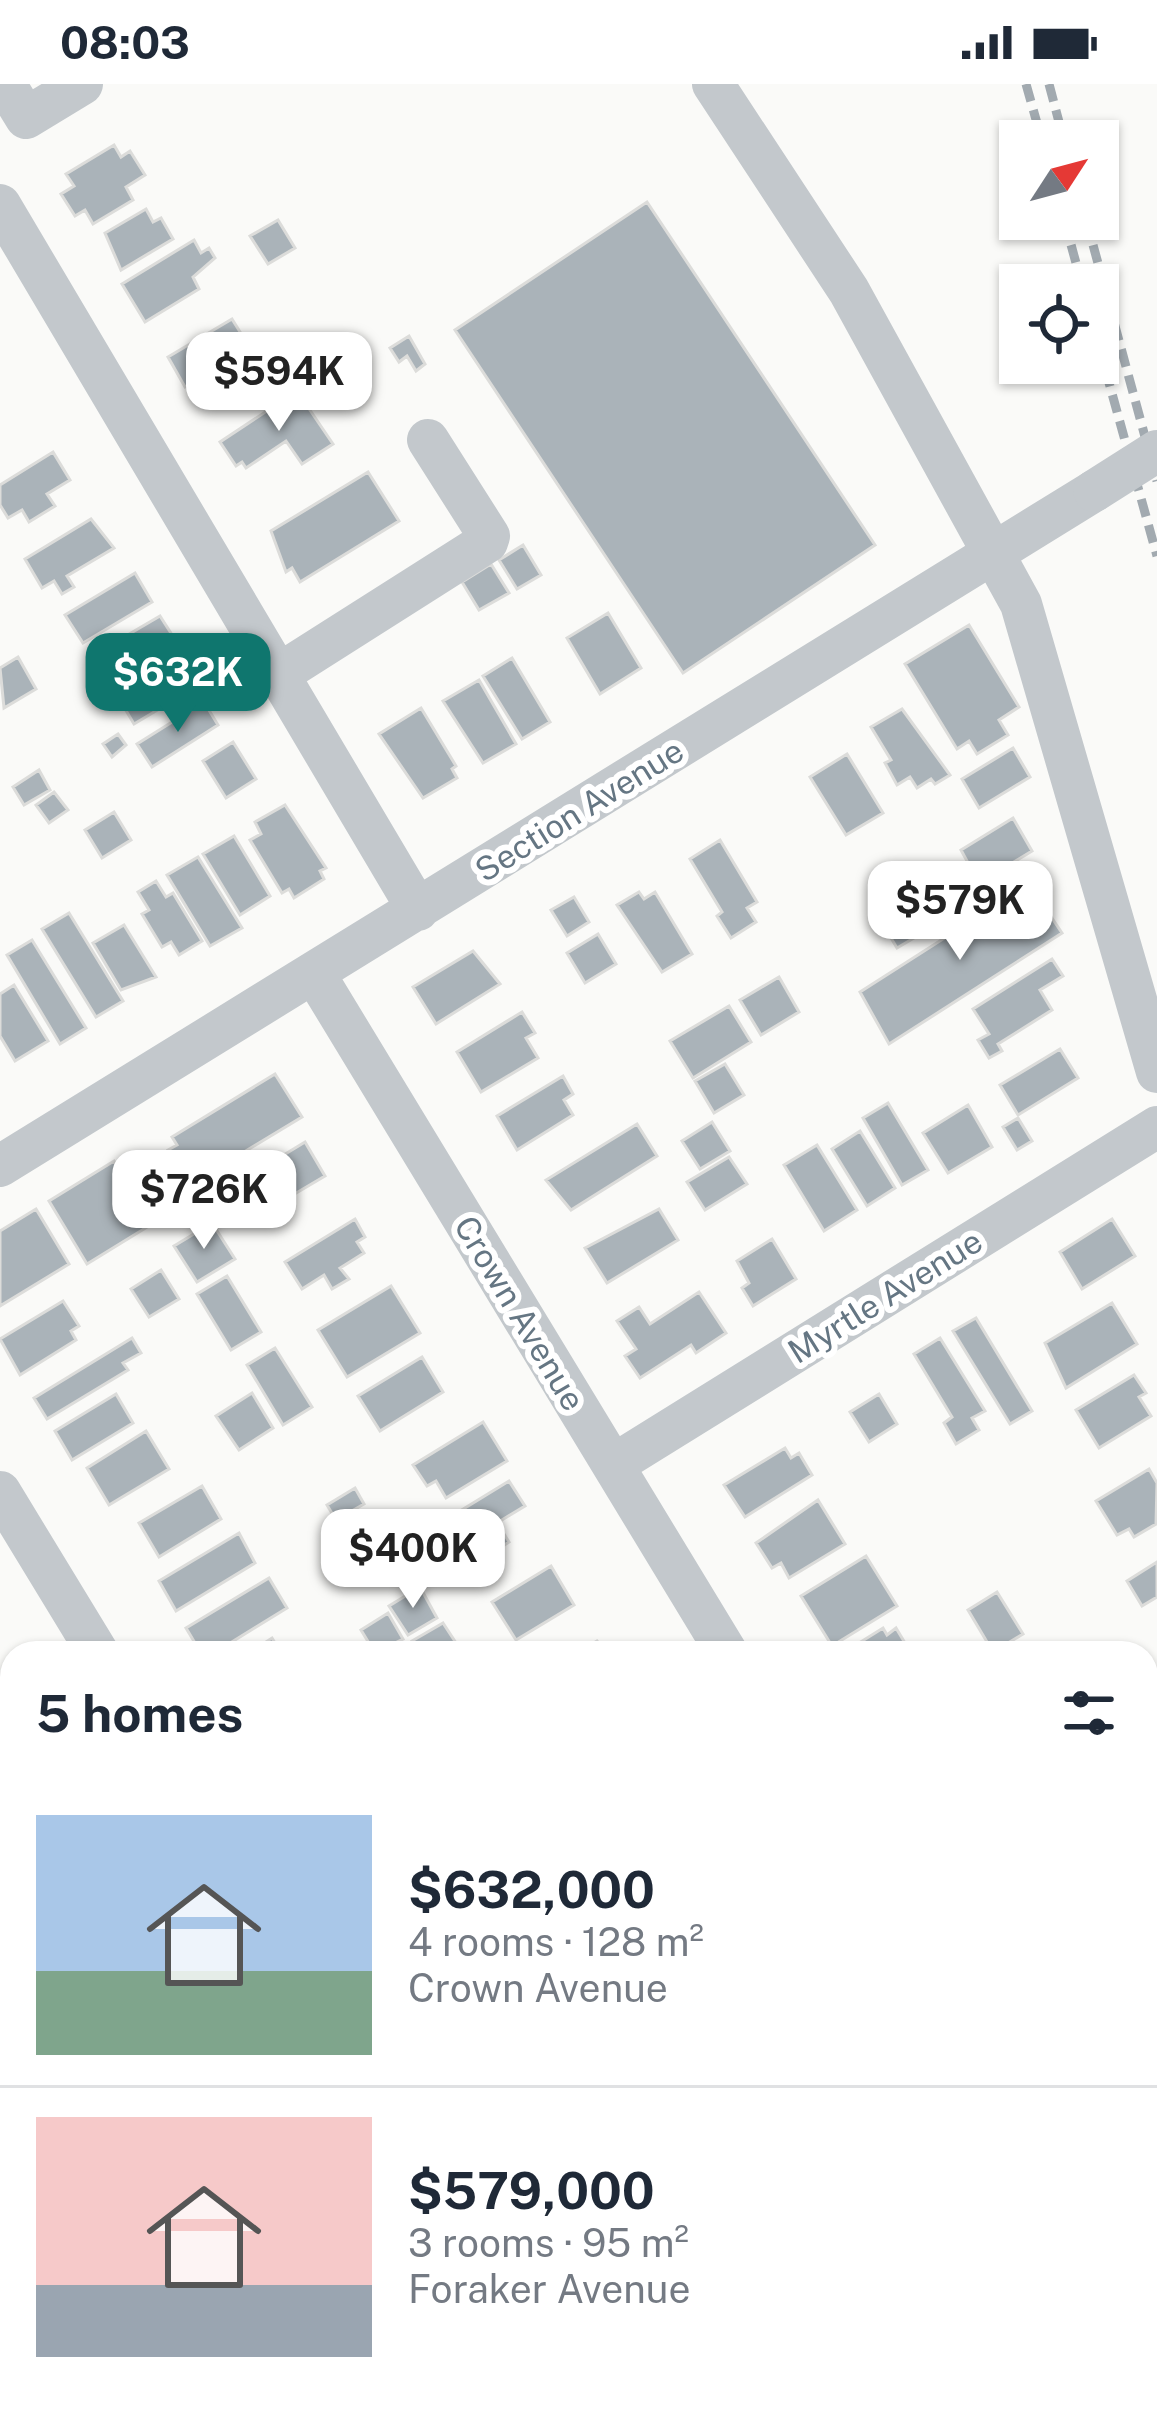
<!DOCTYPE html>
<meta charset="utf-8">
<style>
body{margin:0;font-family:"Public Sans",sans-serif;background:#f6f6f7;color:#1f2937;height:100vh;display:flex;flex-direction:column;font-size:45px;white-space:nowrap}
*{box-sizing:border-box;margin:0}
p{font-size:39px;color:#747a83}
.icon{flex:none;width:66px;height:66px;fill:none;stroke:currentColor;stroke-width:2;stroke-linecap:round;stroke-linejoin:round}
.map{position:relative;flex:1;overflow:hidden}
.details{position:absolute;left:0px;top:1557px;width:1158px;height:771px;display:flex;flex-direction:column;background:#fff;border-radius:36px 36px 0 0;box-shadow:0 3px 9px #0004}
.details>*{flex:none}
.needle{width:78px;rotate:54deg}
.fabs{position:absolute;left:999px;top:36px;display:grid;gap:24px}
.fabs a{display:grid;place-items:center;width:120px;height:120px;border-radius:0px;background:#fff;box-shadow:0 3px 9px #0004;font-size:60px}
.price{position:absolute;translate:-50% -102px;padding:0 27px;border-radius:24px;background:#fff;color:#222;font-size:39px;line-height:78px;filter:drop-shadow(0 3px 6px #0008)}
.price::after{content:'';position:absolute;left:50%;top:72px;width:36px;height:27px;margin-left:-18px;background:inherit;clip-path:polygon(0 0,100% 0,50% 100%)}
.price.on{background:#0f766e;color:#fff}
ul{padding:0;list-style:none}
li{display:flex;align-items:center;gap:36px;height:300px;padding:0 36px}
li+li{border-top:3px solid #e0e1e3}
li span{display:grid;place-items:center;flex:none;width:336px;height:240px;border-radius:0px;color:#555}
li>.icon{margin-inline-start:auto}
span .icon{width:144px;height:144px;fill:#fffc;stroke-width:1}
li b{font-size:51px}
h2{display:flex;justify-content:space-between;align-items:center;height:144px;padding:0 36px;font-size:51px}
.status{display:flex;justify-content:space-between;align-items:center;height:84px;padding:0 60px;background:#fff;direction:ltr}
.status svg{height:33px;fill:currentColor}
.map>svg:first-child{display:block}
.building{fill:#aab3b9;stroke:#dcdcda;stroke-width:3}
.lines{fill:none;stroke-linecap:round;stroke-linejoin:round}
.minor{stroke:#c3c8cc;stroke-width:42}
.rail{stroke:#a2aab0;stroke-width:9;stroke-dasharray:18 9;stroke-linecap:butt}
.minor-bridge{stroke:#c3c8cc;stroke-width:42}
.labels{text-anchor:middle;stroke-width:12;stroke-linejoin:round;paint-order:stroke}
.street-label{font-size:33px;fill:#657683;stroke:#fff}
</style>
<div class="status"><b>08:03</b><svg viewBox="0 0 49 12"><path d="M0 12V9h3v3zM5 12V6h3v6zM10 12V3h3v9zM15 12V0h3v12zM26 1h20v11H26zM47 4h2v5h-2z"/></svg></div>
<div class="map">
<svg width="1157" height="2327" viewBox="0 0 1157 2327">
<rect width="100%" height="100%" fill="#fafaf8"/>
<path class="building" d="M114,61L121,73L130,67L145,91L126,103L133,116L93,140L85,126L75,132L61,110L74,102L66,90Z
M647,118L875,461L683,589L455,246Z
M146,125L153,138L161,134L173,155L121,186L105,149Z
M278,136L295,164L268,180L250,152Z
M194,156L201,169L209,164L215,174L193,193L199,205L145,238L122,200Z
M232,235L250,264L185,303L168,273Z
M409,252L425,280L416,287L407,272L399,278L390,264Z
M351,292L364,309L354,317L341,300Z
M297,307L333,360L302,380L286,357L246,384L242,378L236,382L220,358Z
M53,368L70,396L47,410L55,422L29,438L22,426L8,434L0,421V401Z
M368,388L399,437L300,498L292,484L286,488L271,447Z
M91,435L114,464L67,492L74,503L62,510L54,497L42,504L25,475Z
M523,461L541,491L517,505L499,476Z
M491,480L509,509L479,526L462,498Z
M135,489L152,518L83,559L65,531Z
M608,529L641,584L600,610L567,554Z
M160,532L176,557L116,594L113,588L103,594L90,573Z
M969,541L1019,623L999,636L1008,651L977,670L969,657L957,665L905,580Z
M18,573L36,605L4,624L0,584Z
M185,573L201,600L134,640L118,613Z
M512,574L550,638L522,655L483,592Z
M479,596L516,660L483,679L443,617Z
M204,618L218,641L152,683L137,660Z
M421,624L456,682L452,685L457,694L423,714L379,650Z
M902,625L950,691L935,700L931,695L917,704L910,693L897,701L885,679L891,676L871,643Z
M118,650L126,661L112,673L103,660Z
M233,658L256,695L226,714L203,677Z
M1013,664L1030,693L979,724L962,695Z
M847,670L883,729L846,751L810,693Z
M39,686L50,706L24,721L13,703Z
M54,708L68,726L49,739L36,721Z
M285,721L326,784L320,787L324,795L294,814L289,805L282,809L250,756L261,750L255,738Z
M114,728L131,756L102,774L85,746Z
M1013,734L1032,767L971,804L959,782L967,777L961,766Z
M234,752L270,812L240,831L203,770Z
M720,756L757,818L747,824L756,838L731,854L717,832L722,828L690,775Z
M198,773L242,844L210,862L167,791Z
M156,797L166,813L173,809L202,857L179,871L171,858L162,863L142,830L149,826L138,808Z
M1029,800L1062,849L889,960L860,908Z
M639,808L644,815L655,808L692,870L662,888L617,821Z
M574,813L589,838L567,852L551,826Z
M902,813L924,848L897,864L876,829Z
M69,829L123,917L96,933L42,845Z
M124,841L156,893L121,906L93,859Z
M598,850L616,880L585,899L567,869Z
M32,856L86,944L60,960L7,871Z
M473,867L500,900L436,940L413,903Z
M1052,875L1063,892L1040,906L1052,926L998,960L1002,967L989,974L978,956L989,950L973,925Z
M779,893L799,928L761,951L740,916Z
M14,901L48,957L15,977L0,952V910Z
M729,922L751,958L693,994L670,957Z
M522,928L535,949L526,954L538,974L481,1008L457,968Z
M1060,965L1078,994L1018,1031L1000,1001Z
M725,980L744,1011L714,1029L695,997Z
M275,990L302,1033L198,1096L195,1092L187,1097L168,1066L177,1061L172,1053Z
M563,992L573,1010L564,1016L573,1031L517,1066L497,1032Z
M888,1019L928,1086L902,1101L863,1034Z
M968,1021L992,1063L948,1089L923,1049Z
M1018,1034L1032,1057L1017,1066L1003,1043Z
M712,1038L730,1067L700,1085L682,1057Z
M637,1040L657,1072L571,1126L546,1096Z
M860,1047L895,1104L867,1122L832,1065Z
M305,1058L325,1092L281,1118L276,1110L263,1118L249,1092Z
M817,1061L857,1126L824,1147L784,1081Z
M729,1073L747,1100L705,1126L687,1098Z
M114,1077L152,1140L87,1180L49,1117Z
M36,1125L69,1180L0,1222V1147Z
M659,1125L678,1156L607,1199L585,1164Z
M355,1135L365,1153L357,1158L364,1169L340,1184L349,1195L332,1205L324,1191L302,1205L285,1178Z
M1112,1135L1135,1172L1082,1205L1060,1168Z
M212,1139L235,1175L197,1198L174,1162Z
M772,1155L796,1195L753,1222L742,1204L749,1199L737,1177Z
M161,1186L179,1215L149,1233L131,1205Z
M227,1192L261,1248L231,1266L197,1210Z
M391,1202L420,1249L347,1293L318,1246Z
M699,1208L726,1249L696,1269L691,1261L640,1294L625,1272L636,1265L617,1237L639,1223L650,1240Z
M63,1217L79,1242L71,1247L76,1256L20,1291L0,1255Z
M1112,1219L1137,1260L1066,1304L1045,1259Z
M976,1234L1032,1327L1010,1340L953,1247Z
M132,1254L141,1269L123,1279L128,1286L47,1335L34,1314Z
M940,1254L985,1327L972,1334L979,1346L956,1360L944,1339L952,1333L914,1270Z
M275,1264L312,1323L283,1341L247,1281Z
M422,1273L443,1308L380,1347L358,1312Z
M1134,1291L1146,1309L1139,1313L1151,1332L1099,1364L1076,1326Z
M252,1309L273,1344L239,1366L216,1332Z
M116,1310L133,1339L72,1376L55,1347Z
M879,1310L897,1340L869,1358L850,1328Z
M483,1338L507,1377L446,1414L436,1397L427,1402L413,1381Z
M146,1347L169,1385L109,1421L87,1384Z
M785,1364L791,1374L799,1369L812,1391L745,1433L724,1401Z
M1149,1385L1157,1399L1156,1440L1134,1453L1129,1445L1117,1451L1096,1417Z
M509,1397L525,1422L497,1439L509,1458L485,1473L477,1459L448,1476L429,1446Z
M202,1402L221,1435L159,1473L139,1439Z
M355,1404L364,1420L336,1436L327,1421Z
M818,1416L845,1460L789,1494L781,1479L772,1484L756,1459Z
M239,1449L255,1479L176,1527L159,1497Z
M352,1471L360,1485L346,1494L338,1479Z
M866,1472L897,1522L832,1562L801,1512Z
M1157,1478V1513L1142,1522L1127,1497Z
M551,1482L574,1521L516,1556L492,1518Z
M269,1494L287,1524L214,1569H201L186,1544Z
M420,1503L437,1534L408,1551L389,1522Z
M997,1508L1023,1550L993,1568L968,1526Z
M388,1529L403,1555L375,1569L361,1546Z
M443,1539L460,1565L419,1569L412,1557Z
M883,1544L887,1551L896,1544L911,1569H843Z
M272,1554L281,1569H249Z
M597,1557L604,1566L614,1560L620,1569H577Z
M12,1617V1664L0,1672V1625Z
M12,1691V1723L0,1704Z
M1154,1872L1157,1912L1146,1919V1877Z
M3,1933L12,1947V1985L0,1992Z
M1151,1935L1157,1945V1978L1146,1985V1938Z
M1154,2047L1157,2112L1146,2119V2052Z
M12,2180V2219L1,2225L8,2236L0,2241V2188Z
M12,2281V2316H57L40,2327H10L0,2310V2289Z
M367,2316H428L418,2327H374Z
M717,2316H731L738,2327H699Z
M1035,2316H1085L1091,2327H1017Z"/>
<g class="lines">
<path class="minor" d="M5,0L26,34L82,0
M713,0L849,207L1021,520L1157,988
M0,121L418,826
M276,592L487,458L489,452L428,356
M314,889L727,1569
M0,1082L1094,407
M613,1381L1157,1043
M0,1408L98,1569
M1146,1717L1157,1710
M1146,2258L1157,2276
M554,2316L561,2327"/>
<path class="rail" d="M1026,0L1042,57
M1049,0L1064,57
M1064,135L1082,201
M1086,135L1157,397
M1098,259L1157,472"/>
<path class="minor-bridge" d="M1094,407L1157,367"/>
</g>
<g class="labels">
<g class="street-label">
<text transform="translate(579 726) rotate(-32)" y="12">Section Avenue</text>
<text transform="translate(885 1212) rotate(-32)" y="12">Myrtle Avenue</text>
<text transform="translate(520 1229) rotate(59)" y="12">Crown Avenue</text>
</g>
</g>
</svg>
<div class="fabs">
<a><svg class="needle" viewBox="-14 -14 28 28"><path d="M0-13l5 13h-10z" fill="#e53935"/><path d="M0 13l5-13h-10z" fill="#747a83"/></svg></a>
<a><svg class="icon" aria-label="locate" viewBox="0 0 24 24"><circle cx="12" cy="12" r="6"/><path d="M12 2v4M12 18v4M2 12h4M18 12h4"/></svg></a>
</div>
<b class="price" style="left:279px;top:350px">$594K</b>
<b class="price on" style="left:178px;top:651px">$632K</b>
<b class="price" style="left:960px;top:879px">$579K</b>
<b class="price" style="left:204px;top:1168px">$726K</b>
<b class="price" style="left:413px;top:1527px">$400K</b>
<section class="details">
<h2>5 homes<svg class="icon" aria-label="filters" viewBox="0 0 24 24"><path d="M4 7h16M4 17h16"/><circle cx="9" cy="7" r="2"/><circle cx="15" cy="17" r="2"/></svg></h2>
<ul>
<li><span style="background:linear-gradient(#a9c7e8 65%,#7fa58c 0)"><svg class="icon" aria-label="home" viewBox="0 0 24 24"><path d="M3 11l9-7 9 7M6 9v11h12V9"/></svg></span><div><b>$632,000</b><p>4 rooms · 128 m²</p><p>Crown Avenue</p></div></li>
<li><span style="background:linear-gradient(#f6c9c9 70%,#9aa5b1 0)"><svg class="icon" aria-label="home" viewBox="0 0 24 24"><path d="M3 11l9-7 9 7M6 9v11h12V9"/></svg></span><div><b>$579,000</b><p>3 rooms · 95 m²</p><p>Foraker Avenue</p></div></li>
</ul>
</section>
</div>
